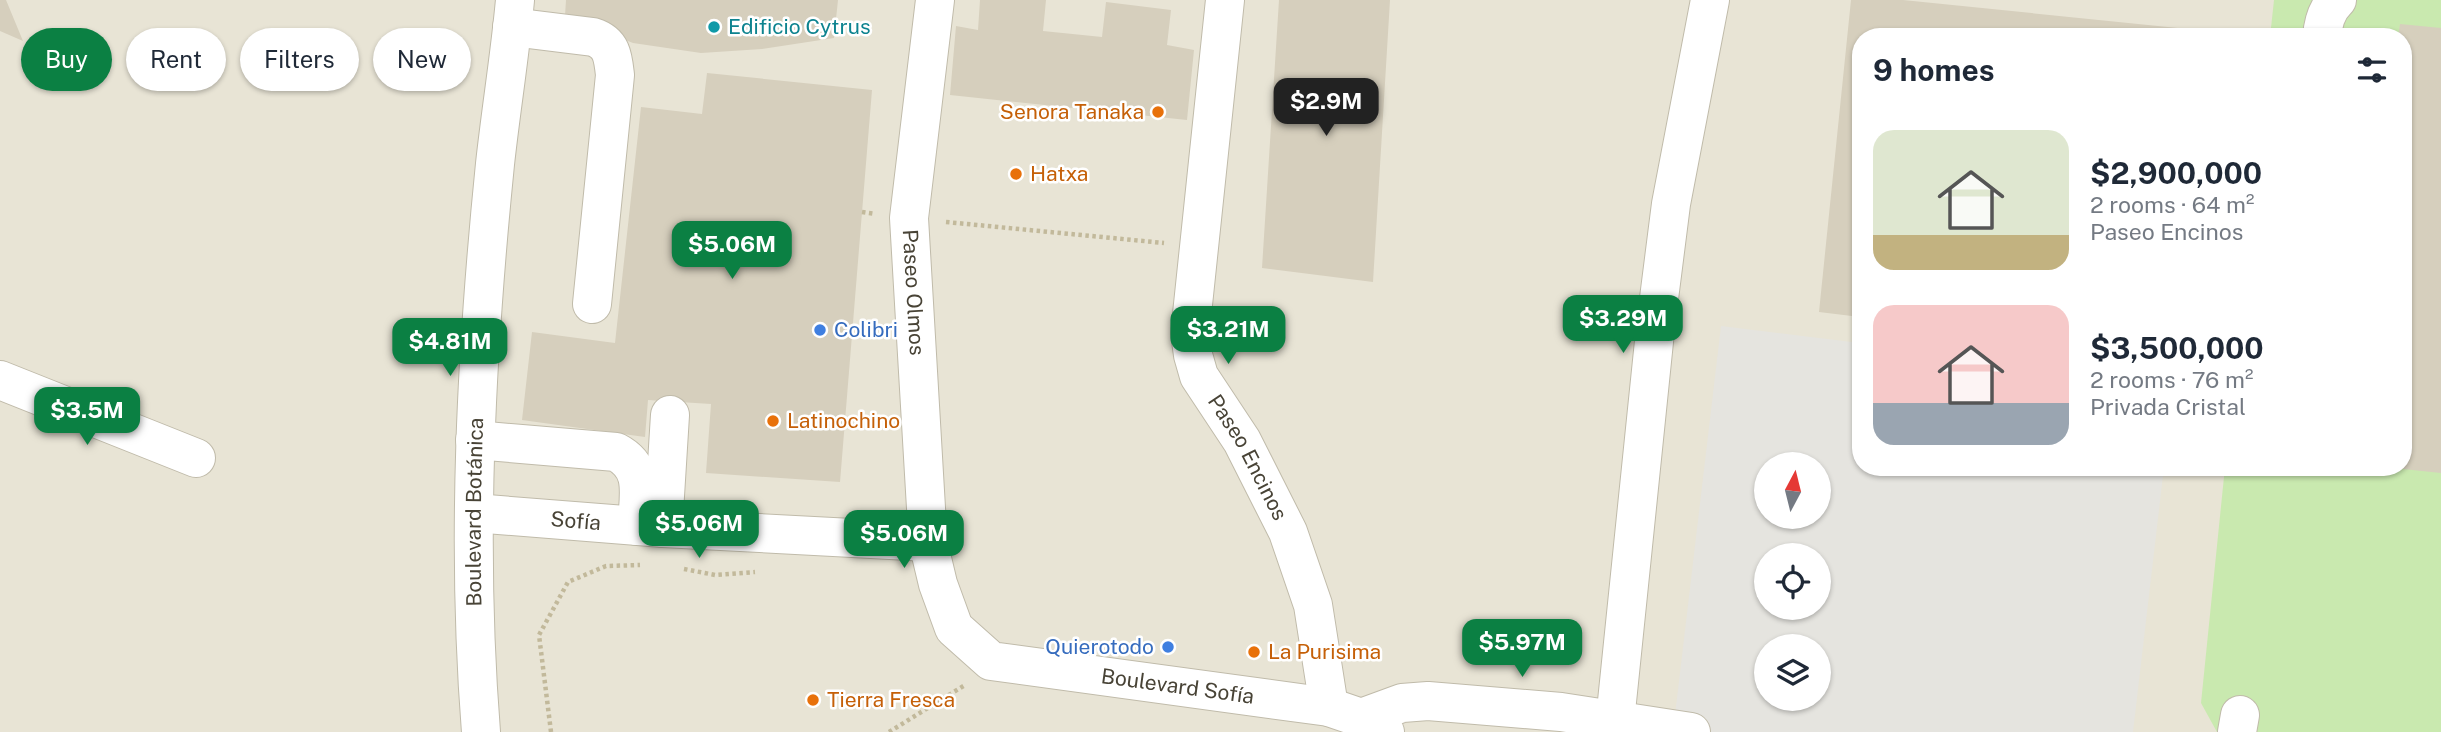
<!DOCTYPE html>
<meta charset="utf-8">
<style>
body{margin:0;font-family:"Public Sans",sans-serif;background:#f6f6f7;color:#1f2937;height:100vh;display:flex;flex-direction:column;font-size:26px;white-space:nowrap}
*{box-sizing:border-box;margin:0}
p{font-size:23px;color:#747a83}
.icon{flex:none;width:38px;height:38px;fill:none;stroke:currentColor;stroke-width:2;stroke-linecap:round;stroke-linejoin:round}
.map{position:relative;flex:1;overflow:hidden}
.drawer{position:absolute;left:1852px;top:28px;width:560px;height:448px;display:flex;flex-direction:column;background:#fff;border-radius:28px;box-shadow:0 2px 5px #0004}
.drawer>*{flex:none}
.guide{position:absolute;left:21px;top:28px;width:665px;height:63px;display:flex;gap:14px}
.needle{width:46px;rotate:7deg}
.controls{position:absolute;left:1754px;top:452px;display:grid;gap:14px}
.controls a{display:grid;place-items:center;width:77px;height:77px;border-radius:50%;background:#fff;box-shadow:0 2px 5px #0004;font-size:35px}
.price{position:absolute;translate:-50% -60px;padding:0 16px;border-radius:14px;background:#0b8043;color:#fff;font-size:23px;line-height:46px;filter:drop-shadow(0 2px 4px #0008)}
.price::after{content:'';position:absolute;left:50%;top:42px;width:21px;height:16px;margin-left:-10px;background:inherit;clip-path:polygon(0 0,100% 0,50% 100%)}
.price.on{background:#222;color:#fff}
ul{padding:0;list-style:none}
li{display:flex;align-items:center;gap:21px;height:175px;padding:0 21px}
li span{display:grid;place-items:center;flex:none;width:196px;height:140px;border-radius:21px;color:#555}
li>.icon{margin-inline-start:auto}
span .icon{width:84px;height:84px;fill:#fffc;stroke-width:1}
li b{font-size:30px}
h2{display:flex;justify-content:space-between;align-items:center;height:84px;padding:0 21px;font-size:30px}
.tag{padding:0 24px;border-radius:32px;background:#fff;box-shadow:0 2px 5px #0004;font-size:24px;line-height:63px}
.tag.on{background:#0b8043;color:#fff}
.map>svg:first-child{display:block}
.residential{fill:#e8e4d5;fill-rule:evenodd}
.green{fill:#c9e9af}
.parking{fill:#e5e4df;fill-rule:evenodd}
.building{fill:#d6cfbd}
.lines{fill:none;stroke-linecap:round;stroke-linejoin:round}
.minor-casing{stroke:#c0bbaa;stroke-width:40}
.path{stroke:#c2b99b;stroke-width:4.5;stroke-dasharray:3.5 3.5;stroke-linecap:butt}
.minor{stroke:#fff;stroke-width:38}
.culture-dot{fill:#0f9aa8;stroke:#fff;stroke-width:2.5}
.food-dot{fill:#e8710a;stroke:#fff;stroke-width:2.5}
.shop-dot{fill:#3f7fe0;stroke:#fff;stroke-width:2.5}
.labels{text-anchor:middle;stroke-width:5;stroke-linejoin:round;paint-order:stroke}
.culture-label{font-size:21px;fill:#0d838f;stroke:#fff;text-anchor:start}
.food-label{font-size:21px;fill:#c56008;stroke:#fff;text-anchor:start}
.street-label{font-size:21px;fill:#484336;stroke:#fff}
.shop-label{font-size:21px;fill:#366cbe;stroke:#fff;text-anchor:start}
</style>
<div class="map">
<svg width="2441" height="732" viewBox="0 0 2441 732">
<rect width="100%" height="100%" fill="#f4f2e8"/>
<path class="residential" d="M0,0H2441V732H0ZM1860,37H2403V467H1860ZM1766,464H1818V516H1766ZM1766,555H1818V607H1766ZM1766,646H1818V698H1766Z"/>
<path class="green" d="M2274,0H2441V732H2217L2201,703L2225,467H2403V37H2270Z"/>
<path class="parking" d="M1721,326L1860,343V467H2164L2133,732H1673ZM1766,464H1818V516H1766ZM1766,555H1818V607H1766ZM1766,646H1818V698H1766Z"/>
<path class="building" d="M0,0H6L23,41L0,31Z
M566,0H838L834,38L762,49L701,53L633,43L565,16Z
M980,0H1046L1043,31L1102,37L1106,2L1171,10L1167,45L1194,50L1187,120L950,95L956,26L978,30Z
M1279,0H1390L1373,282L1262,268Z
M1851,0H1903L2227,33L2226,37H1860V317L1819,312Z
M2400,24L2441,28V473L2403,469V447L2408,405L2403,404V37H2398Z
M707,73L872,90L840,482L706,473L711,404L648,400L645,437L522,420L532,332L615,343L641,107L702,114Z"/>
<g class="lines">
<defs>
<g id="minor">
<path id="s1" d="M935,0L909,218L928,542L938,584L954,628L991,661L1329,707L1361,718L1385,732"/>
<path id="s2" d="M1225,0L1190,333L1193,355L1199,376L1242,441L1288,532L1313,605L1329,707"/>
<path d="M512,27L593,37C612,43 613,57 615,75L592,304"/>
<path d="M2322,37C2323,23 2326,10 2337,0"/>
<path d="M0,380L196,458"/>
<path d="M475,440L616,452C647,468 638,496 637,526"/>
<path id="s3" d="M474,513L663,528L928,542"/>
<path d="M663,528L670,415"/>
<path d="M1361,718L1402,703L1428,701L1561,712L1691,732"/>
<path d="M1615,721L1656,322L1671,204L1710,0"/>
<path id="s4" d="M481,732C466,543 476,352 495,164C501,109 510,55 515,0"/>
<path d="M2237,732L2240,715"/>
</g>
</defs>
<use href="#minor" class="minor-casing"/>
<path class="path" d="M862,212L875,214
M946,222L1164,243
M684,569L715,575L755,572
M551,732L539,635L568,582L606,566L640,565
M889,732L965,685"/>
<use href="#minor" class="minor"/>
</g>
<circle class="culture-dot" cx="714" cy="27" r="7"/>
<g class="food-dot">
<circle cx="1158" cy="112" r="7"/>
<circle cx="1016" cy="174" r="7"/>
<circle cx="773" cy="421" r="7"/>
<circle cx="1254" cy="652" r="7"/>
<circle cx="813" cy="700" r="7"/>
</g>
<g class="shop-dot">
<circle cx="820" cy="330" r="7"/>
<circle cx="1168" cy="647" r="7"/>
</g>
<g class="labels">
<g class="culture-label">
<text x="728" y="34">Edificio Cytrus</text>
</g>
<g class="food-label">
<text x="1144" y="119" text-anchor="end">Senora Tanaka</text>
<text x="1030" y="181">Hatxa</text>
<text x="787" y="428">Latinochino</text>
<text x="1268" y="659">La Purisima</text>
<text x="827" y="707">Tierra Fresca</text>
</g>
<g class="street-label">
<text dy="7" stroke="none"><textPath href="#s1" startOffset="294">Paseo Olmos</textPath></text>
<text dy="7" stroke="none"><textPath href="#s2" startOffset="474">Paseo Encinos</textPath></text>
<text dy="7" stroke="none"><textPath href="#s4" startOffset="220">Boulevard Botánica</textPath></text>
<text dy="7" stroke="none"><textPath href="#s3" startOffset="102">Sofía</textPath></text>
<text dy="7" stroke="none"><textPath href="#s1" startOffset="872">Boulevard Sofía</textPath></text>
</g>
<g class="shop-label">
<text x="834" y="337">Colibri</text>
<text x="1154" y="654" text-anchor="end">Quierotodo</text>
</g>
</g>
</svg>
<div class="controls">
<a><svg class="needle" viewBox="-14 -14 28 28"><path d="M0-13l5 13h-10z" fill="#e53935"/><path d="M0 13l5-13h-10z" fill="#747a83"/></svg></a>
<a><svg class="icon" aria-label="locate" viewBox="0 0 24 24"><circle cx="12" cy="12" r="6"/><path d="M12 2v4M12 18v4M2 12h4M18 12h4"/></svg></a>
<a><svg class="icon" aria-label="layers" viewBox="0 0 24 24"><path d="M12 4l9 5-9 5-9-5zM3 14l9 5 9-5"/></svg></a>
</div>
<b class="price on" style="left:1326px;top:138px">$2.9M</b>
<b class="price" style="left:732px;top:281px">$5.06M</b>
<b class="price" style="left:1623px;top:355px">$3.29M</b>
<b class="price" style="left:1228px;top:366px">$3.21M</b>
<b class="price" style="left:450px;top:378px">$4.81M</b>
<b class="price" style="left:87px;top:447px">$3.5M</b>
<b class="price" style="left:699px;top:560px">$5.06M</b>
<b class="price" style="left:904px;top:570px">$5.06M</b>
<b class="price" style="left:1522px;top:679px">$5.97M</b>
<div class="guide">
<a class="tag on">Buy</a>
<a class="tag">Rent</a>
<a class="tag">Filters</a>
<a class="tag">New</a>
</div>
<section class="drawer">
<h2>9 homes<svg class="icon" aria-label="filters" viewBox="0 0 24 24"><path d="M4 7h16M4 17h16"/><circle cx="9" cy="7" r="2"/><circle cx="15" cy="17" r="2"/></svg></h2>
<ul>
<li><span style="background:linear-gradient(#dfe7d0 75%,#c2b280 0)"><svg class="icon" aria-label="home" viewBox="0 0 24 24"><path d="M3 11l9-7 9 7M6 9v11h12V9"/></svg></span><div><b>$2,900,000</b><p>2 rooms · 64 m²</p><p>Paseo Encinos</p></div></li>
<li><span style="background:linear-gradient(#f6c9c9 70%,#9aa5b1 0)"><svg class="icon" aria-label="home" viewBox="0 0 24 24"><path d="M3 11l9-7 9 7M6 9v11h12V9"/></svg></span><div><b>$3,500,000</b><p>2 rooms · 76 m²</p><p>Privada Cristal</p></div></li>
</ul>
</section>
</div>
